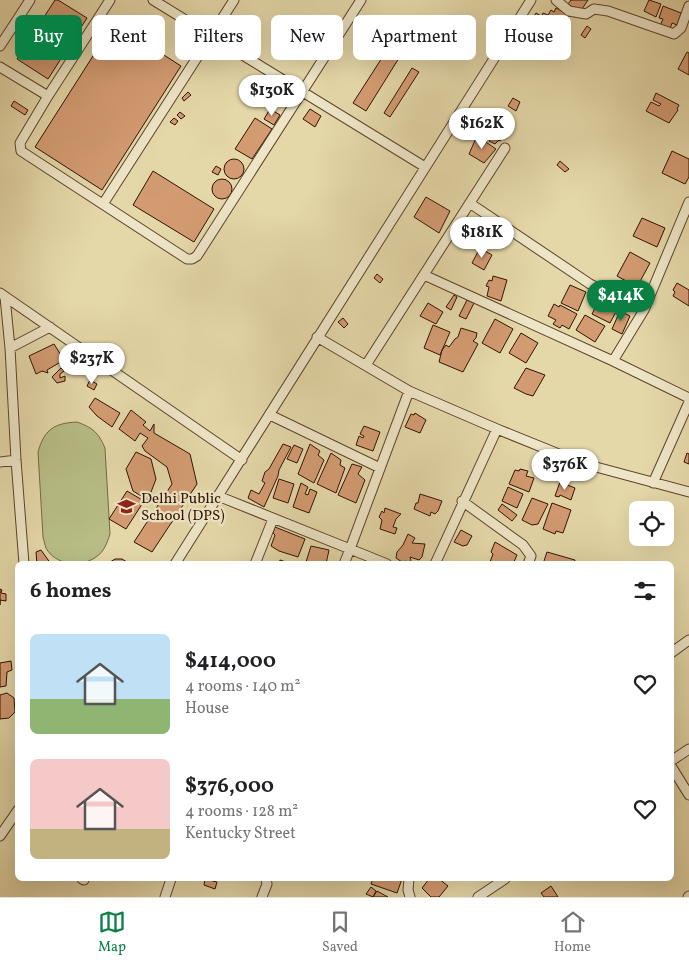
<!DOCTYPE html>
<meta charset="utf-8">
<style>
body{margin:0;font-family:Vollkorn,serif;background:#f6f6f6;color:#202124;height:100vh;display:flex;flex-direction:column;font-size:19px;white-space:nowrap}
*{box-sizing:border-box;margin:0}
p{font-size:16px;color:#757577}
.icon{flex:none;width:28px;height:28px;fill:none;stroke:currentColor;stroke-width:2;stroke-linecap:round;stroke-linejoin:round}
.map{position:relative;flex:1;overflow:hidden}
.side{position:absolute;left:15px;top:561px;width:659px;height:320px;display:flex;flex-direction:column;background:#fff;border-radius:8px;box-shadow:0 5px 20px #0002}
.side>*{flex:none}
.banner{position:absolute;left:15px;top:15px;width:660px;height:45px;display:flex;gap:10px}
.tools{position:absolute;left:629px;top:501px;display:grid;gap:10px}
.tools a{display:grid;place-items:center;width:45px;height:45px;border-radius:8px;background:#fff;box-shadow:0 5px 20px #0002;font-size:25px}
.price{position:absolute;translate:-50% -42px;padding:0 11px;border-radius:18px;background:#fff;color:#222;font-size:16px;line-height:32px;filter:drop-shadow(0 1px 2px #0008)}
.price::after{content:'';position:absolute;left:50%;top:30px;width:15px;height:11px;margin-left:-8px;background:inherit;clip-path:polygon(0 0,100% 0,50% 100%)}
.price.current{background:#0b8043;color:#fff}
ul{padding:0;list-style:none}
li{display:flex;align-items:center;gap:15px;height:125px;padding:0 15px}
li span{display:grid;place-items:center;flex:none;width:140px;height:100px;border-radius:8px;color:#555}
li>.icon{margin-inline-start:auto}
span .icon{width:60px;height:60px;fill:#fffc;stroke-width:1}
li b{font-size:21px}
h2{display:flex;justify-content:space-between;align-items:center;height:60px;padding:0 15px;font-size:21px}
.tag{padding:0 18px;border-radius:8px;background:#fff;box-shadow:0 5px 20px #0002;font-size:18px;line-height:45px}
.tag.current{background:#0b8043;color:#fff}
.tabs{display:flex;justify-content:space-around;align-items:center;height:70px;border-top:1px solid #e0e0e0;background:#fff;font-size:14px;color:#757577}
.tabs a{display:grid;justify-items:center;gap:2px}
.tabs .current{color:#0b8043}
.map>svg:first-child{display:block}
.green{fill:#b7bd85;stroke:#746843}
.building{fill:#d39b72;stroke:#321201}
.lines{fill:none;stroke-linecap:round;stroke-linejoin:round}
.minor-casing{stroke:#5e432b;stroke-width:11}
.minor{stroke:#ede5c6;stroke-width:9}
.labels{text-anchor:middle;stroke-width:4.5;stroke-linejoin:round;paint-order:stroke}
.poi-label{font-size:15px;fill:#321201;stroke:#ede5c6;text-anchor:start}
</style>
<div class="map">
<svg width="689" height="897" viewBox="0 0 689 897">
<rect width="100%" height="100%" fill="#e4d7a8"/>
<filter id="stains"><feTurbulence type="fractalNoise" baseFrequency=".004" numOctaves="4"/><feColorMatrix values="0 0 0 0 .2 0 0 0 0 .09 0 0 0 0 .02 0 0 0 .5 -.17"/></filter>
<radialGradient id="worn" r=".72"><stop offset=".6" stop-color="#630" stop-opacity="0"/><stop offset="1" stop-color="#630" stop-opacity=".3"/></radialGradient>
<path class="green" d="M77,422C93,428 98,432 105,448L110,534C107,543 104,552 96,557C81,568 55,565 46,548C45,545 44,541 43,537L38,452C44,430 54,423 77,422Z"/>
<path class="building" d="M55,0H58L87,18L48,79L17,59Z
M571,0H588L580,12L568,4Z
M649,0L661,4L656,17L644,11Z
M663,6L681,13L677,25L672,23L670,29L660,26L663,19L659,18Z
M556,8L570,15L562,27L565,29L561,36L540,20L543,13L548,15L551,10L554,12Z
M536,13L541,16L535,24L531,21Z
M114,23L181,66L102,190L35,147Z
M587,26L591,29L585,38L581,35Z
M529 47a3 3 0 1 1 6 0a3 3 0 1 1-6 0Z
M387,50L399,58L366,111L353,103Z
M538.5 54a3.5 3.5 0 1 1 7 0a3.5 3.5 0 1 1-7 0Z
M687,52L689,53V75L678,69Z
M412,68L419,72L390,117L384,113Z
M290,89L294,91L289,101L285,99Z
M188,92L191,95L184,101L182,98Z
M656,93L679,105L677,109L678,110L669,123L646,111L651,102L659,106L661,104L653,100Z
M277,94L285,100L283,103L275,98Z
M513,98L520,102L516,111L508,106Z
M14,101L28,110L25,115L11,106Z
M270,109L280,115L274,125L264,119Z
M310,109L321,116L315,127L303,119Z
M180,112L185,116L181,119L177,115Z
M482,113L487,117L489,113L509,125L500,141L499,140L495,144L489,141L492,138L483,133L484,131L476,124Z
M174,118L178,121L175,125L170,122Z
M255,118L272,129L252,159L235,149Z
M477,136L496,149L484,163L469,154Z
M672,151L689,159V177L685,184L662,173Z
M224 169a10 10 0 1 1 20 0a10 10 0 1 1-20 0Z
M560,161L569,169L565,172L557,165Z
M216,166L221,169L218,175L212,172Z
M153,171L214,209L194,242L133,205Z
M212 189a10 10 0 1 1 20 0a10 10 0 1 1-20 0Z
M426,197L450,211L439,233L414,217Z
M642,218L665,228L657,247L633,236Z
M464,230L475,234L472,239L462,234Z
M480,248L492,255L484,270L472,263Z
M630,252L650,263L637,287L617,276Z
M377,274L383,279L380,283L374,278Z
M493,276L507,280L501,301L487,296L489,287L486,286L489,280L492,281Z
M677,283L689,290V306L673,296L675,292L673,290Z
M570,285L586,292L578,311L561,303Z
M454,295L457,297L451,310L446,307Z
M600,298L618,308L610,323L592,314Z
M467,300L474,303L466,319L459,316Z
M428,303L443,312L436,324L420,316Z
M554,304L559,307L560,305L577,314L569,329L562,325L560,328L553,324L556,320L548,316Z
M620,311L630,316L622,334L612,329Z
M585,315L605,326L595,342L576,330Z
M343,318L348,324L344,328L338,322Z
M495,319L513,329L500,353L482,343Z
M433,325L450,332L440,355L424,348Z
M461,328L477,333L476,338L473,341L478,344L463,372L439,362L442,350L446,345L449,347L455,339L458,337Z
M521,333L538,343L526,363L509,353Z
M54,344L64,360L47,370L48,373L42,371L36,374L29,356Z
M61,368L64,371L60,374V378L65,376V381L57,383L52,377Z
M526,368L545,375L533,396L526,394L514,388Z
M90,380L97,384L94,390L87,386Z
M95,398L120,413L112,427L97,416L89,407Z
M131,410L146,422L143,425L150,431L154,424V433L190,454L197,484L152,552L134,542L172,484L167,467L145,451L142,446L148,438L140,433L135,441L119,429Z
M415,413L426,420L420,433L405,427L411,414L414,415Z
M364,426L380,432L373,451L356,445L359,436L363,438L364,436L360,434Z
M283,444L291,447L279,470L278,476L264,507L248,498L251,490L259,494L265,483L262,481L265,472L269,469Z
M310,444L320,451L318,455L324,460L314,483L298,474Z
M294,445L303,449L297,463L287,459Z
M136,452L151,459L156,479L148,500L133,491L126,469Z
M331,453L341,460L340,465L345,468L336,493L317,484Z
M687,453L689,454V464L684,462Z
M352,464L362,467L358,474L365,480L356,503L338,495Z
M520,469L528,471L526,476L534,478L529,492L509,484L515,470L519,471Z
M279,479L294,484L288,503L273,498Z
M560,482L575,488L571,500L560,495L559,497L555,496Z
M301,483L308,487L305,494L308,495L310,489L317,492L309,513L293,507Z
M508,487L523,494L517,508L502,501Z
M127,491L144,501L126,529L109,519Z
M420,494L442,501L438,511L435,514L431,512L430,516L414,509L416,503H418Z
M532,498L548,504L538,524L532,525L522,520Z
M552,503L571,510L563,533L556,531L555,534L543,529Z
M502,504L517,515L512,521L498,510Z
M385,508L401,514L396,519L393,527L397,528L395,534L380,529L382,520L379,517L382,511L384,513Z
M275,527L305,539L298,557L279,551L271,546L275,535L273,533Z
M461,530L472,536L467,545L463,546L454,542Z
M408,534L415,538L412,543L425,544L422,557L419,560L410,557L411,560L410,563L405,561V564L396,558L397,552L403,545Z
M495,542L517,555L513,564H491L490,562L493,554L491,552Z
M311,546L329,550L326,564L306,562Z
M41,550L51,564H37L36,552Z
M547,552L575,560L574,564H543Z
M115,559H122L130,564H107Z
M280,560L292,564H279Z
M0,589L2,590L1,593L6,594V601L0,600V605Z
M11,661L12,670L7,672L6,686L0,687V663Z
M7,693L14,698L15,712L9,718L0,719V695Z
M205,879L217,882L215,889L204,885Z
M373,879H402L397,893L371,884Z
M429,879H439L448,886L439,897H431L422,888Z
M551,886L558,897H544L541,893Z
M371,887L376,891L373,897L366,894Z
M377,891L388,897H373Z"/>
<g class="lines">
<defs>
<path id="minor" d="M110,0L48,96L20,143L21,151L187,259H192L197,256L361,0
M153,0L425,167
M556,0L569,11L586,14L594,9L608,11L674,34L681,28L689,6
M0,46L30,0
M0,67L48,96
M103,204L234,0
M471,204L590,284L644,310
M424,275L613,361L689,398
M0,293L242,460
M5,297L10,348L50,327
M317,337L409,391L350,549L387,564
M10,348L16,460L24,564
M613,361L644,310L689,202
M366,365L505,148
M409,391L497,429L435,564
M270,415L380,468
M497,429L581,463L689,492
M0,462L16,460
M653,483L689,402
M218,496L350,549L344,564
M462,501L523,545L531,556L528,564
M175,564L531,0
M255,564L273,519
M671,653L689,640
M671,761L689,749
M671,766L689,795
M0,836L18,810
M82,879L84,880
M409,879L408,890L410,897
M165,897L171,879
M262,897L267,884L266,879
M478,897L505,879
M688,897L689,896"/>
</defs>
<use href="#minor" class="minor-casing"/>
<use href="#minor" class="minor"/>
</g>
<defs>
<symbol id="school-bare" viewBox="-9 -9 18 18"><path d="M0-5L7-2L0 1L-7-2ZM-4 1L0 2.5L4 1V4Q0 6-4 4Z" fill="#8f2418" stroke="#ede5c6" stroke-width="2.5" paint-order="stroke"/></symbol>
</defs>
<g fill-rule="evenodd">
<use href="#school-bare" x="114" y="494" width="25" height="25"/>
</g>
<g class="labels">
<g class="poi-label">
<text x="141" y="503">Delhi Public<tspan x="141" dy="17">School (DPS)</tspan></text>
</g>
</g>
<rect width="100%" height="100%" filter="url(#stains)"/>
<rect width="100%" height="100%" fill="url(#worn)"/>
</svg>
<div class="tools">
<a><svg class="icon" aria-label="locate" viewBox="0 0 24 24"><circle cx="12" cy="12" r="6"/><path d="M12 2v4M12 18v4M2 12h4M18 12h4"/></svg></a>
</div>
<b class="price" style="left:272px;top:117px">$130K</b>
<b class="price" style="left:482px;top:150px">$162K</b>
<b class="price" style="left:482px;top:259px">$181K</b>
<b class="price current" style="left:621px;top:322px">$414K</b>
<b class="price" style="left:92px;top:385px">$237K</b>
<b class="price" style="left:565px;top:491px">$376K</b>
<div class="banner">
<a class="tag current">Buy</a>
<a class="tag">Rent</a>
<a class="tag">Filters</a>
<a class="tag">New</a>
<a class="tag">Apartment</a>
<a class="tag">House</a>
</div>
<section class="side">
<h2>6 homes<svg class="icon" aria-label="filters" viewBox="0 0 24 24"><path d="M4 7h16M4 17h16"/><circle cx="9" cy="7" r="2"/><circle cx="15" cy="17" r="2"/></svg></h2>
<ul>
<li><span style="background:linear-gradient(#bfe0f5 65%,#8fb573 0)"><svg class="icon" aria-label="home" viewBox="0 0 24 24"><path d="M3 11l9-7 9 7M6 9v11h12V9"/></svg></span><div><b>$414,000</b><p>4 rooms · 140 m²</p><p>House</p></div><svg class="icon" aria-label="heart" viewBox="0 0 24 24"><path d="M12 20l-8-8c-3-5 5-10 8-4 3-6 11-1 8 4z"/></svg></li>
<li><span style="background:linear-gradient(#f6c9c9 70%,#c2b280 0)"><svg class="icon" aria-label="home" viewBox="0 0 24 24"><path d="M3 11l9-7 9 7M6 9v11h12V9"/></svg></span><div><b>$376,000</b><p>4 rooms · 128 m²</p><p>Kentucky Street</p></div><svg class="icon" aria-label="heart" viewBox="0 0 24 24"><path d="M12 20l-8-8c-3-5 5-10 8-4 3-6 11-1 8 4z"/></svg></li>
</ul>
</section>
</div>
<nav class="tabs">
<a class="current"><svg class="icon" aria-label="map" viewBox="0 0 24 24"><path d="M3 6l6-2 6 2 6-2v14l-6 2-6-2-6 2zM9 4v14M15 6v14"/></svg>Map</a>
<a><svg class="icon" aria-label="saved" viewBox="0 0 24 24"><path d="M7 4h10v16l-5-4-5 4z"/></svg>Saved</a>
<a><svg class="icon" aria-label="home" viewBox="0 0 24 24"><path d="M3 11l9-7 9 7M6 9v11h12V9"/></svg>Home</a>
</nav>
